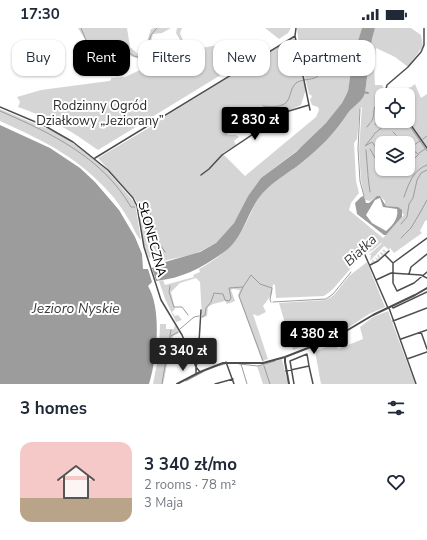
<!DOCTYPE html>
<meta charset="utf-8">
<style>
body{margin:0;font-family:"Nunito Sans",sans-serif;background:#f6f6f7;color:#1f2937;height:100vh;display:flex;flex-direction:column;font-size:15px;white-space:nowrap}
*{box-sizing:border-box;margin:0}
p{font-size:13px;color:#747a83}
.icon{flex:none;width:22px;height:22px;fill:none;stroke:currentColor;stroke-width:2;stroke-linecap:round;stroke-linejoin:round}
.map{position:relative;height:356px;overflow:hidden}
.drawer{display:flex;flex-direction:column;background:#fff;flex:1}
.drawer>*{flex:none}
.hud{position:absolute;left:12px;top:12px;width:403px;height:36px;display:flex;gap:8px}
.buttons{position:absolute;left:375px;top:60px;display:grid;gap:8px}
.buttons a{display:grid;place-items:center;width:40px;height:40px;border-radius:8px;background:#fff;box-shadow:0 1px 3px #0004;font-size:20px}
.price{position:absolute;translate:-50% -34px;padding:0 9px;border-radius:4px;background:#000;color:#fff;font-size:13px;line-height:26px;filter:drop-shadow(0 1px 2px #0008)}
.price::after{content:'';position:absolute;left:50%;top:24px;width:12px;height:9px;margin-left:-6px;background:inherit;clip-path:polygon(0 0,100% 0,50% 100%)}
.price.on{background:#222;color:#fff}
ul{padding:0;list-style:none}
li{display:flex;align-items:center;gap:12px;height:100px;padding:0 20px}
li span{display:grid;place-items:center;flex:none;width:112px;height:80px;border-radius:12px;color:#555}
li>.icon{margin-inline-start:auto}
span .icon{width:48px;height:48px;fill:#fffc;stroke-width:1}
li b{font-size:17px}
h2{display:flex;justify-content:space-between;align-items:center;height:48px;padding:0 20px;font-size:17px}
.tag{padding:0 14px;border-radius:12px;background:#fff;box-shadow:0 1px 3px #0004;font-size:14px;line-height:36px}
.tag.on{background:#000;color:#fff}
.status{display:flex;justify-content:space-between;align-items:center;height:28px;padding:0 20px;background:#fff;direction:ltr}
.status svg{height:11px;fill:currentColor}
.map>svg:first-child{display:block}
.green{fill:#d5d5d5;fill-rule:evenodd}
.water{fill:#9c9c9c;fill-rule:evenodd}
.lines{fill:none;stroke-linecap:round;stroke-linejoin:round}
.stream{stroke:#9c9c9c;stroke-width:1}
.canal{stroke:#9c9c9c;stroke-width:2}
.minor{stroke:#4e4e4e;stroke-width:1.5}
.tertiary{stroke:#4e4e4e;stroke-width:2}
.labels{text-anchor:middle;stroke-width:4;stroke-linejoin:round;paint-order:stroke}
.park-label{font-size:13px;fill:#2c2c2c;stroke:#fff}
.street-label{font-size:13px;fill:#000;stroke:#fff}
.water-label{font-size:14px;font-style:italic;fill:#3d3d3d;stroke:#fff}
</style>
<div class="status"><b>17:30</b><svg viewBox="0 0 49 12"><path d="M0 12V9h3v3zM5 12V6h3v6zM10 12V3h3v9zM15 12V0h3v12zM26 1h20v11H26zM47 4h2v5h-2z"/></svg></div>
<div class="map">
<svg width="427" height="356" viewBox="0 0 427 356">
<rect width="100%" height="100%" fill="#fff"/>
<path class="green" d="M78,0H127L130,19L140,28L143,26L151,1L154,0H171L162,5L153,6L147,27L141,31L133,29L128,26L116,30L109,24L102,25L100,28L86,13Z
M177,0H182L180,5L184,15L192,17L164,27L171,18H182L180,12L176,5Z
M265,0H291L288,5L279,11Z
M297,0H362L354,31L352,30L350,36L349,34L347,35V40L350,37L352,40L348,63L342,75L332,89L303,118L261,150L248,168L234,195L216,215L195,226L158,234L155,238L152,229L149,230L144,217L138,176L135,171L98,130L157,95L158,93L293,10L296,11L297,17H299ZM303,45H304L309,66L312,68L310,72L312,77L318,79L319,82L316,89L245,148L224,127L223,125L236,117L234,113L239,109L236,107H228L226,103L234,95L229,90L230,87L244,80L234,86L247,103L253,106L283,85L301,77L306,61Z
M375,0H411L421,7L423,18L408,39L395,29L376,20L374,36L375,57H382L386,64L390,63L391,65L411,59L415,56L421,70L427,66V192L425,193L420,203L422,205L394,225L390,220L377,233L371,235L373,231L374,233H377L375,230L376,229L377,231L379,230L377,228L378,226L380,229L382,228L380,225L381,224L383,226L385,224L382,223L384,221L385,223H387L388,221L384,218L370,233L371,227H369L381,216L382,214L366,228L373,221L359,231L332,262L324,268L276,270L275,257L273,256L272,266L263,278L266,284L258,288L253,286L268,331L262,333L238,267L240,262L233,261L231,262L235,273L227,276L225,273L213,276L208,279L207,288L202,290L200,254L196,250L180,255L171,264L175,281L172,284L175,288L178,287L182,292L176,294L165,271L159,253L163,252L165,257L194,249L193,247L200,244L199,241C220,230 237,214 247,193C252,183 255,174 262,166C272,153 287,146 300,136C318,122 335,105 348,85C353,78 361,73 365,65L372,11ZM382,67H408V93H382ZM362,79L359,122L361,152L365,172L370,173L376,169L380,168L385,173V178L397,179L404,187L383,210L349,182L351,175L359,165L356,153L354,115L357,111L360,81ZM382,115H408V141H382Z
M227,15L260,23L98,122C73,104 48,89 18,79L20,74L17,69L41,62L109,53L111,52V50L125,49L177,25Z
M0,81L57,105L86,124L104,139L135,175L141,212C136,208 133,198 129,192C125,185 120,178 115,171C80,130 48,115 0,93Z
M367,234L385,279L369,286L340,305L293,322L279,275L326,272L334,267L349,248Z
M388,283L415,356H321L315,323L329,318L328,314L335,312L338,321L363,311L360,299L373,289Z
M160,296H166V301H174L175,297L179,305L173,308L163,356H153L159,325Z
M282,331L288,356H263L257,338Z"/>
<path class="water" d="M362,0H375L372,11L365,65C362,74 353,78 348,85C335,105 319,121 300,136C287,146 273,153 262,166C247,183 244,210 224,224C202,240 183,250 156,253L152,240L158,236L200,224L216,215L234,195L248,168L261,150L296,124L326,95L342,75L348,63L353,30Z
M0,97L50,120L80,140L95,154L119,182L135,209L142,226L143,241H148L152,254L148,258C162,281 157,330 149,356H0Z
M364,168L366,175H369L377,168H380L386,178L398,179L402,182V189L386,207H384L357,186L355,175L361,169ZM380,170L383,179L397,181C399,190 392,198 386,203L372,195L366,187L375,172Z"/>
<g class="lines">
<path class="stream" d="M81,0L86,12L97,23L109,22L117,26L128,24L134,28L141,30L145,27L151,7L157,0
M263,78C271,79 284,80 288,72C291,66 291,60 296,55C303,50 314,53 319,47C327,38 330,27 339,19
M360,81L358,121L360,153L364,168
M0,83C51,105 102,129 131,179H135
M375,91L379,84L376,78
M406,93L427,123
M371,94C377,85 369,80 382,72
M375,96H384
M367,99L370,95
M393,104L396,107
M374,106L390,93
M374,107L365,118L372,114L375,118
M397,108L404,115
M423,111L427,108
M414,117L420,113
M408,118L409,119L413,118
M375,119L382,126
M409,119L418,126
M370,121L382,142
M366,122L368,147
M419,125L425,121
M412,133L419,126
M408,137L411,134
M401,141L403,143L405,141
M368,148L370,164
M404,169C409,155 413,142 427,137
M140,177L144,176L147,177L160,216L165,224
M421,183L427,172
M401,196L407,189L409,176L413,170L417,152L421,145L427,142
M401,210L411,200L421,183
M170,258L169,264L174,279H182L188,287
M243,259L239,268L263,333
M273,274L326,271L333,266L351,244
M202,289L205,287L206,280L211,274L214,265L223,266L225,272L229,273L231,270L229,260L243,259L251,247L260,256L272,260L270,272L271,274
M180,301L194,289L199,288
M171,308L178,304
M239,336L258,338L275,333
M241,336L247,356
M217,338L225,336
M264,338L270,356
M186,353L203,344
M162,356L171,302"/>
<path class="canal" d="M363,64L368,65"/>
<path class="minor" d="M296,0L295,8L310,82
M390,67L386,61L387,57L408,39L421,24L424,17V0
M0,79L45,98L73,114L108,142L133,170L137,178L144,219L161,272L182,307L196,339V345
M408,93L427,120
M95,130L295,8
M201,147L209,141L222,127L274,92L289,83L309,77
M365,227L388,280
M385,227L393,235
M393,235V255L397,263L414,255L427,244
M393,235L427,210
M370,237L378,233L389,223
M409,246L411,239L427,226
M376,252L391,245L421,247L427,250
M392,278L393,280L427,264
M389,280L416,356
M393,293L427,280
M421,304L427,321
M401,311L427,302
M407,331L427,324
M226,334L234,356
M309,338L313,356
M196,339L198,330L201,282
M196,339L200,344
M286,343L309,338L307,326L290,333L294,356
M215,356L233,351"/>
<path class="tertiary" d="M285,329V334L289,356
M177,356L200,344L223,335H263L285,329L336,309L373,287L415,267L427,260"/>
</g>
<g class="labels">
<g class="park-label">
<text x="100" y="82">Rodzinny Ogród<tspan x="100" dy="15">Działkowy „Jeziorany”</tspan></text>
</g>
<g class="street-label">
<text transform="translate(153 211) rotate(75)" y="5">SŁONECZNA</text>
</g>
<g class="water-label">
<text transform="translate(360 222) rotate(-43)" y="5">Białka</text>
<text x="76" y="285">Jezioro Nyskie</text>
</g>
</g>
</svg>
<div class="buttons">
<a><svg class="icon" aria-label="locate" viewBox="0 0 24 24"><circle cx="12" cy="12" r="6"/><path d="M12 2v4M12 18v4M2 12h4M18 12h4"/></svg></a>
<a><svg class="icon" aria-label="layers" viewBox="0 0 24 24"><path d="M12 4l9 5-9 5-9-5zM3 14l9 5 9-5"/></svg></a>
</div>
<b class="price" style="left:255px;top:113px">2 830 zł</b>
<b class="price" style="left:314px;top:327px">4 380 zł</b>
<b class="price on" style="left:183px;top:344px">3 340 zł</b>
<div class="hud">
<a class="tag">Buy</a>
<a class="tag on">Rent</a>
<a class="tag">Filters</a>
<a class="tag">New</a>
<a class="tag">Apartment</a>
</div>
</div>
<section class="drawer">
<h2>3 homes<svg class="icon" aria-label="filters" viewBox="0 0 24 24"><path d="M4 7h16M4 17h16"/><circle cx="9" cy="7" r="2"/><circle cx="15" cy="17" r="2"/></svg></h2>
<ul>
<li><span style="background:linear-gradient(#f6c9c9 70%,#b9a48a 0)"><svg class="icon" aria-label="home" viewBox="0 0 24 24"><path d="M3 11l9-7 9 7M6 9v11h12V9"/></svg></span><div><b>3 340 zł/mo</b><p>2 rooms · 78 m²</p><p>3 Maja</p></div><svg class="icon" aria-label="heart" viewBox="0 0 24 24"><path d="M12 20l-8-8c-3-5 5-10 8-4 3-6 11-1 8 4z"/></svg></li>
</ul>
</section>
